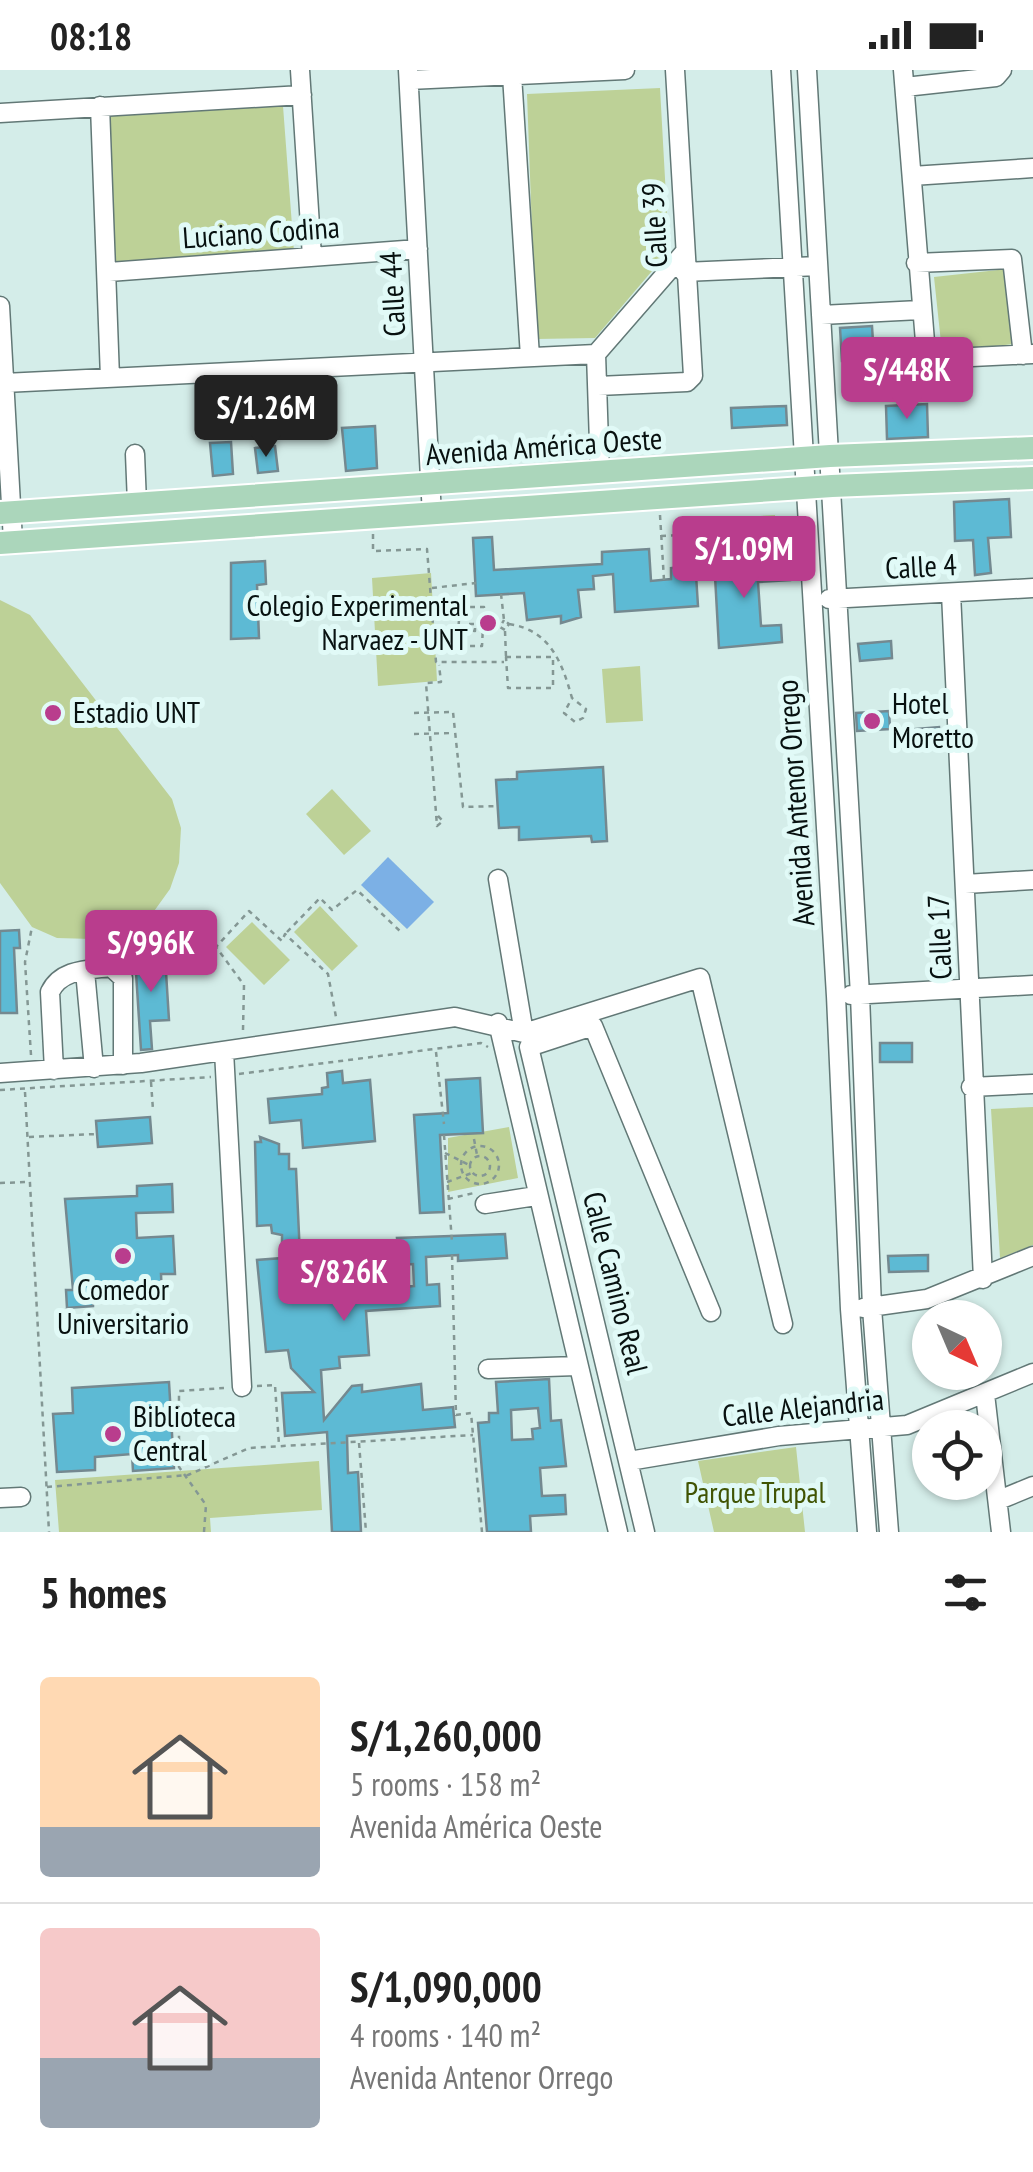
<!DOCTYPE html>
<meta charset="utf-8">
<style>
body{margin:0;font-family:"PT Sans Narrow",sans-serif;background:#f6f6f6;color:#222;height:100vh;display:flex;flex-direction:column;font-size:38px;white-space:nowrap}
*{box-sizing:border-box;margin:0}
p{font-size:32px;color:#767676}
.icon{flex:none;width:55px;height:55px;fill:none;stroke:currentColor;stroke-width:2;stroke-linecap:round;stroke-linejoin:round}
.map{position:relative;height:1462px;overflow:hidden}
.sheet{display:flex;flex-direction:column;background:#fff;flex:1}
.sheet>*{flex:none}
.needle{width:65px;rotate:136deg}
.tools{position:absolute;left:912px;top:1230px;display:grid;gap:20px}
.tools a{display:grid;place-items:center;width:90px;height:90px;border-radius:50%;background:#fff;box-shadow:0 2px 8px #0004;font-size:50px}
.price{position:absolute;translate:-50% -85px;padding:0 22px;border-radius:10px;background:#b93d8d;color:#fff;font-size:32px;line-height:65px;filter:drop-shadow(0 2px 5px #0008)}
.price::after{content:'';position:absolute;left:50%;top:60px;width:30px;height:22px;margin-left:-15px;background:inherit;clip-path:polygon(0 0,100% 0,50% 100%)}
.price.active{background:#222;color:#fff}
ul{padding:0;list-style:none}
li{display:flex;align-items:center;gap:30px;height:250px;padding:0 40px}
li+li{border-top:2px solid #e0e0e0}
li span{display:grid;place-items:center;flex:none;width:280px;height:200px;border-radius:10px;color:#555}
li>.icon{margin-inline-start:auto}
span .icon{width:120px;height:120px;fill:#fffc;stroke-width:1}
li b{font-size:42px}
h2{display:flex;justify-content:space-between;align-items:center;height:120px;padding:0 40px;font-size:42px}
.status{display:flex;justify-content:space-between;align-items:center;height:70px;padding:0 50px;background:#fff;direction:ltr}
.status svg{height:28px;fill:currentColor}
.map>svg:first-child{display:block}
.green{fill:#bdd197}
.water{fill:#7cb0e5}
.building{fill:#5dbad4;stroke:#748990;stroke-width:2.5;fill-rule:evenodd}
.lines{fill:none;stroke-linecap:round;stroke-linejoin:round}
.minor-casing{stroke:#627876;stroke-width:21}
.major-casing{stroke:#fff;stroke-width:26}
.path{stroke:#849794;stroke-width:2.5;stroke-dasharray:5 5;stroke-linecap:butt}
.minor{stroke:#fff;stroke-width:18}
.major{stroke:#abd6bb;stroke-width:22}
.poi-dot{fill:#b93d8d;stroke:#e1faf7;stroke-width:4}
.labels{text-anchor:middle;stroke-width:10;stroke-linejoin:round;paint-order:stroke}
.street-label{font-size:30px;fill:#081110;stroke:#e1faf7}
.poi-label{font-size:30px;fill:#081110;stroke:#e1faf7;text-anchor:start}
.park-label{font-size:30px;fill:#405403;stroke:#e1faf7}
</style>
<div class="status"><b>08:18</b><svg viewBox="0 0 49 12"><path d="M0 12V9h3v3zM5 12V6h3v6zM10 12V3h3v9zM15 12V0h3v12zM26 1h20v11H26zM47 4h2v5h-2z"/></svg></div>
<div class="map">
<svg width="1033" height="1462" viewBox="0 0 1033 1462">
<rect width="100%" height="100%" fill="#d4ede9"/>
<path class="green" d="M660,18L669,181L595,268L536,269L527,24Z
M283,36L294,182L109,196L97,47Z
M1007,199L1014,274L942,282L934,207Z
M775,445L776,475L715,479L714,449Z
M431,503L437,611L378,616L372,508Z
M0,530L30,545L172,729L181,758L179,793L170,819L152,844L123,862L92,869L57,868L32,857L0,813Z
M640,596L643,651L606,653L602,599Z
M332,719L371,761L344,785L306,744Z
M320,836L358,876L332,901L294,862Z
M252,852L290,890L264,915L226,877Z
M1033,1037V1175L1000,1188L991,1039Z
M509,1057L518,1108L448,1122V1068Z
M796,1377L805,1462H714L698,1391Z
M319,1391L322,1440L210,1448L211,1462H59L55,1410Z"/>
<path class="water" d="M388,787L434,832L407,859L361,815Z"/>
<path class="building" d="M872,256L874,288L842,291L840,258Z
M927,334L928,367L887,369L886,336Z
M786,336L787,355L732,358L731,338Z
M375,356L377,398L346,401L342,358Z
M231,372L233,404L213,406L210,373Z
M275,376L278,401L258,403L255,378Z
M1009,429L1011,467L988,468L991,503L975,505L973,470L955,471L954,432Z
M492,467L494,500L602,494V482L649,479L651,511L671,509V498L680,497L679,490L695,489L698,536L615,542L613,504L593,506L594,519L578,520L581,547L561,553V546L527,550L524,523L476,526L473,468Z
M752,485L753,495L789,492L790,510L758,512L761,556L781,555L782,572L719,578L714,488Z
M265,491L266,514L257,515L259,568L231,569V493Z
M891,571L892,588L860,591L858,574Z
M889,641L890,659L857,661L856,643Z
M939,657L940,674L906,677L905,660Z
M603,697L607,771L592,772L591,766L519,770V757L499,758L496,710L517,709V702Z
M19,860L20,878H14L17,943H0V861Z
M165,886L169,950L150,951L152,979L141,980L135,887Z
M880,973H912V992H880Z
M342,1001L343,1013L370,1010L375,1071L303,1078L301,1050L270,1053L268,1029L322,1024V1018L328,1017L327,1003Z
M480,1008L483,1063L440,1065L444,1142L420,1143L414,1045L448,1043L446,1010Z
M150,1047L152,1073L98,1077L96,1051Z
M260,1067L279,1074V1084H289V1099H296L300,1186L398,1179L397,1168L505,1164L507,1188L458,1191V1185L426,1187L427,1215L439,1214L440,1236L366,1241L369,1285L339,1287L340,1298L321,1300L324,1350L352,1316L362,1315V1322L421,1314L423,1340L453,1337L455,1357L347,1366L348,1403L358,1402L361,1462H332L327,1362L285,1366L282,1323L314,1322L291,1298L288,1280L266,1282L257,1190L282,1188V1165L272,1163L271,1155L257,1156L255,1072H261ZM413,1194L414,1216L390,1218L388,1196Z
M172,1114L173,1142L136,1143L137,1168L173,1166L175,1204H161L162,1230H93V1236L67,1238L66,1220H73L65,1129L137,1126V1116Z
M928,1185V1201L889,1202L888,1186Z
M549,1309L551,1351L561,1350L566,1396L540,1398L542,1426L565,1425L566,1444L530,1446L531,1462H487L478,1353L489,1352V1343H498L496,1312ZM538,1338L540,1358L532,1359L533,1369L512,1370L511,1340Z
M169,1312L174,1398L133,1401L132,1384L95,1387V1400L57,1402L53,1344L73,1343L72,1318Z"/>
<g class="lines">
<defs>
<path id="minor" d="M300,0L312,187
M408,0L432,445
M781,0L836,926L850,1239L867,1462
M807,0L860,925L872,1238L889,1462
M903,0L926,284L931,289L1033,284
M512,5L530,287
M409,10L625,0
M905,17L996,7L1002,0
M100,36L110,308
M0,43L302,25
M912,106L1033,98
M916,193L1012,189L1023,285
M109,202L418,179
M684,202L818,196
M0,236L13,471
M821,245L920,240
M596,284L600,403
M4,313L596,284L683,184
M598,316L687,312L693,306L675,0
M135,384L137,433
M951,523L983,1209
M829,529L1033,518
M498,809L524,963
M965,814L1033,810
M85,901L94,998
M851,925L1033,915
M498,953L618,1462
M224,981L242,1317
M54,1000L50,922C61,899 88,900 111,897L123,908V995
M0,1003L141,993L455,947L524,963L700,908L783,1254
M971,1017L1033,1014
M485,1134L536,1126
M863,1238L927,1229L1033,1186
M488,1299L577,1296
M985,1324L1001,1462
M629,1391L779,1366L907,1355L1033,1303
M0,1428L21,1427
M999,1430L1033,1416
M645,1462L529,977L593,956L711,1242"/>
<path id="major" d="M0,443L830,386L1033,378
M0,473L832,416L1033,408"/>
</defs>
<use href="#minor" class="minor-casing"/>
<use href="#major" class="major-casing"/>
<path class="path" d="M660,445L664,510
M373,464V481L427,479L436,592H504
M661,466L714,463
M432,518L476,513
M501,524L504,550L509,554L505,560L500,557L504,550
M460,537H484L482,576H457Z
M469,554H475V561L468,560Z
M509,554C550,560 562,592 572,628L564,643L575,652L583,648L586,639L572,628
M434,559L467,557
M505,561L506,587
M506,587H553V618H508Z
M414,643L453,642L463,737L498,736
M414,664L454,663
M438,746L443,751L437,756L426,613L441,612L439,595
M287,862L320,828L332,840L357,820L402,863
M131,863L134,897
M243,960L244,915L216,877L249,841L282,871L285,864L328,904L336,947
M436,982L444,1054
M31,985L25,892L32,857
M239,1004L481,973L488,977
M151,1012L153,1040
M0,1020L211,1007
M25,1022L49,1462
M444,1065L452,1172
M29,1067L97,1064
M474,1069L477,1085
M461 1095a19 19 0 1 1 38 0a19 19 0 1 1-38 0Z
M445,1083L469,1095
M470 1096a10 10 0 1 1 20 0a10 10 0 1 1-20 0Z
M447,1112L472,1103
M0,1113L28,1112
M448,1129L474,1123
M452,1185L456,1345L471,1343L482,1462
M257,1316L275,1315L279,1375
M359,1373L366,1462
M47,1417L188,1405L249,1378L473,1365
M204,1462L206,1435L179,1397V1321L224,1318"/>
<use href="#minor" class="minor"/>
<use href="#major" class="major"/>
</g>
<g class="poi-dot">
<circle cx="488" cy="553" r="10"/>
<circle cx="53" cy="643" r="10"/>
<circle cx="872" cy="651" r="10"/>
<circle cx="123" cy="1186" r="10"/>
<circle cx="113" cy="1364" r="10"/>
</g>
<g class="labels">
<g class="street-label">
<text transform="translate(655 155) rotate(-93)" y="10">Calle 39</text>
<text transform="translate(261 163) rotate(-4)" y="10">Luciano Codina</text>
<text transform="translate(393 224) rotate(-93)" y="10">Calle 44</text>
<text transform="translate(544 377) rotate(-4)" y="10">Avenida América Oeste</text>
<text transform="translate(921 497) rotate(-3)" y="10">Calle 4</text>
<text transform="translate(796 733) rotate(-94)" y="10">Avenida Antenor Orrego</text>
<text transform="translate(940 867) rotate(-92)" y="10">Calle 17</text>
<text transform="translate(615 1213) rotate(76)" y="10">Calle Camino Real</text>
<text transform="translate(803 1338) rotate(-6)" y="10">Calle Alejandria</text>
</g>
<g class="poi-label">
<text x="468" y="546" text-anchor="end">Colegio Experimental<tspan x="468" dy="34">Narvaez - UNT</tspan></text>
<text x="892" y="644">Hotel<tspan x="892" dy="34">Moretto</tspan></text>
<text x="73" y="653">Estadio UNT</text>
<text x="123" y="1230" text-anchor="middle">Comedor<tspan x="123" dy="34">Universitario</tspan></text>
<text x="133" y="1357">Biblioteca<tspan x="133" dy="34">Central</tspan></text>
</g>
<g class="park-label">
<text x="755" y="1433">Parque Trupal</text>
</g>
</g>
</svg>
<div class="tools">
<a><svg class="needle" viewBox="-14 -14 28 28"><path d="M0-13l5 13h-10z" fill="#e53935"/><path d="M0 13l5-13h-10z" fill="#767676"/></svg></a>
<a><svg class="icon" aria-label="locate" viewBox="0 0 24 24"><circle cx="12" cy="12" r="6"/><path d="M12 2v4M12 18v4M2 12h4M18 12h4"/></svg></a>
</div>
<b class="price" style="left:907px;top:352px">S/448K</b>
<b class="price active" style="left:266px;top:390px">S/1.26M</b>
<b class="price" style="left:744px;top:531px">S/1.09M</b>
<b class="price" style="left:151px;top:925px">S/996K</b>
<b class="price" style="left:344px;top:1254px">S/826K</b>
</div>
<section class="sheet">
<h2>5 homes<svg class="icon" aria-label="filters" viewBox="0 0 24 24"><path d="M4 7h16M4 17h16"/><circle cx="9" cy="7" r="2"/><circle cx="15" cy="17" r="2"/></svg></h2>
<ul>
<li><span style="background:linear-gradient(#ffd9b3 75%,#9aa5b1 0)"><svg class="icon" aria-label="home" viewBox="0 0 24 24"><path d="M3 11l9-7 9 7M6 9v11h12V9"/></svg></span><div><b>S/1,260,000</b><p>5 rooms · 158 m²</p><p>Avenida América Oeste</p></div></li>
<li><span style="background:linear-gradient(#f6c9c9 65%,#9aa5b1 0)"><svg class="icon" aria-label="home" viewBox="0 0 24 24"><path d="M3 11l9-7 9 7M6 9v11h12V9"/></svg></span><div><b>S/1,090,000</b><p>4 rooms · 140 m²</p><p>Avenida Antenor Orrego</p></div></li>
</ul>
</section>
